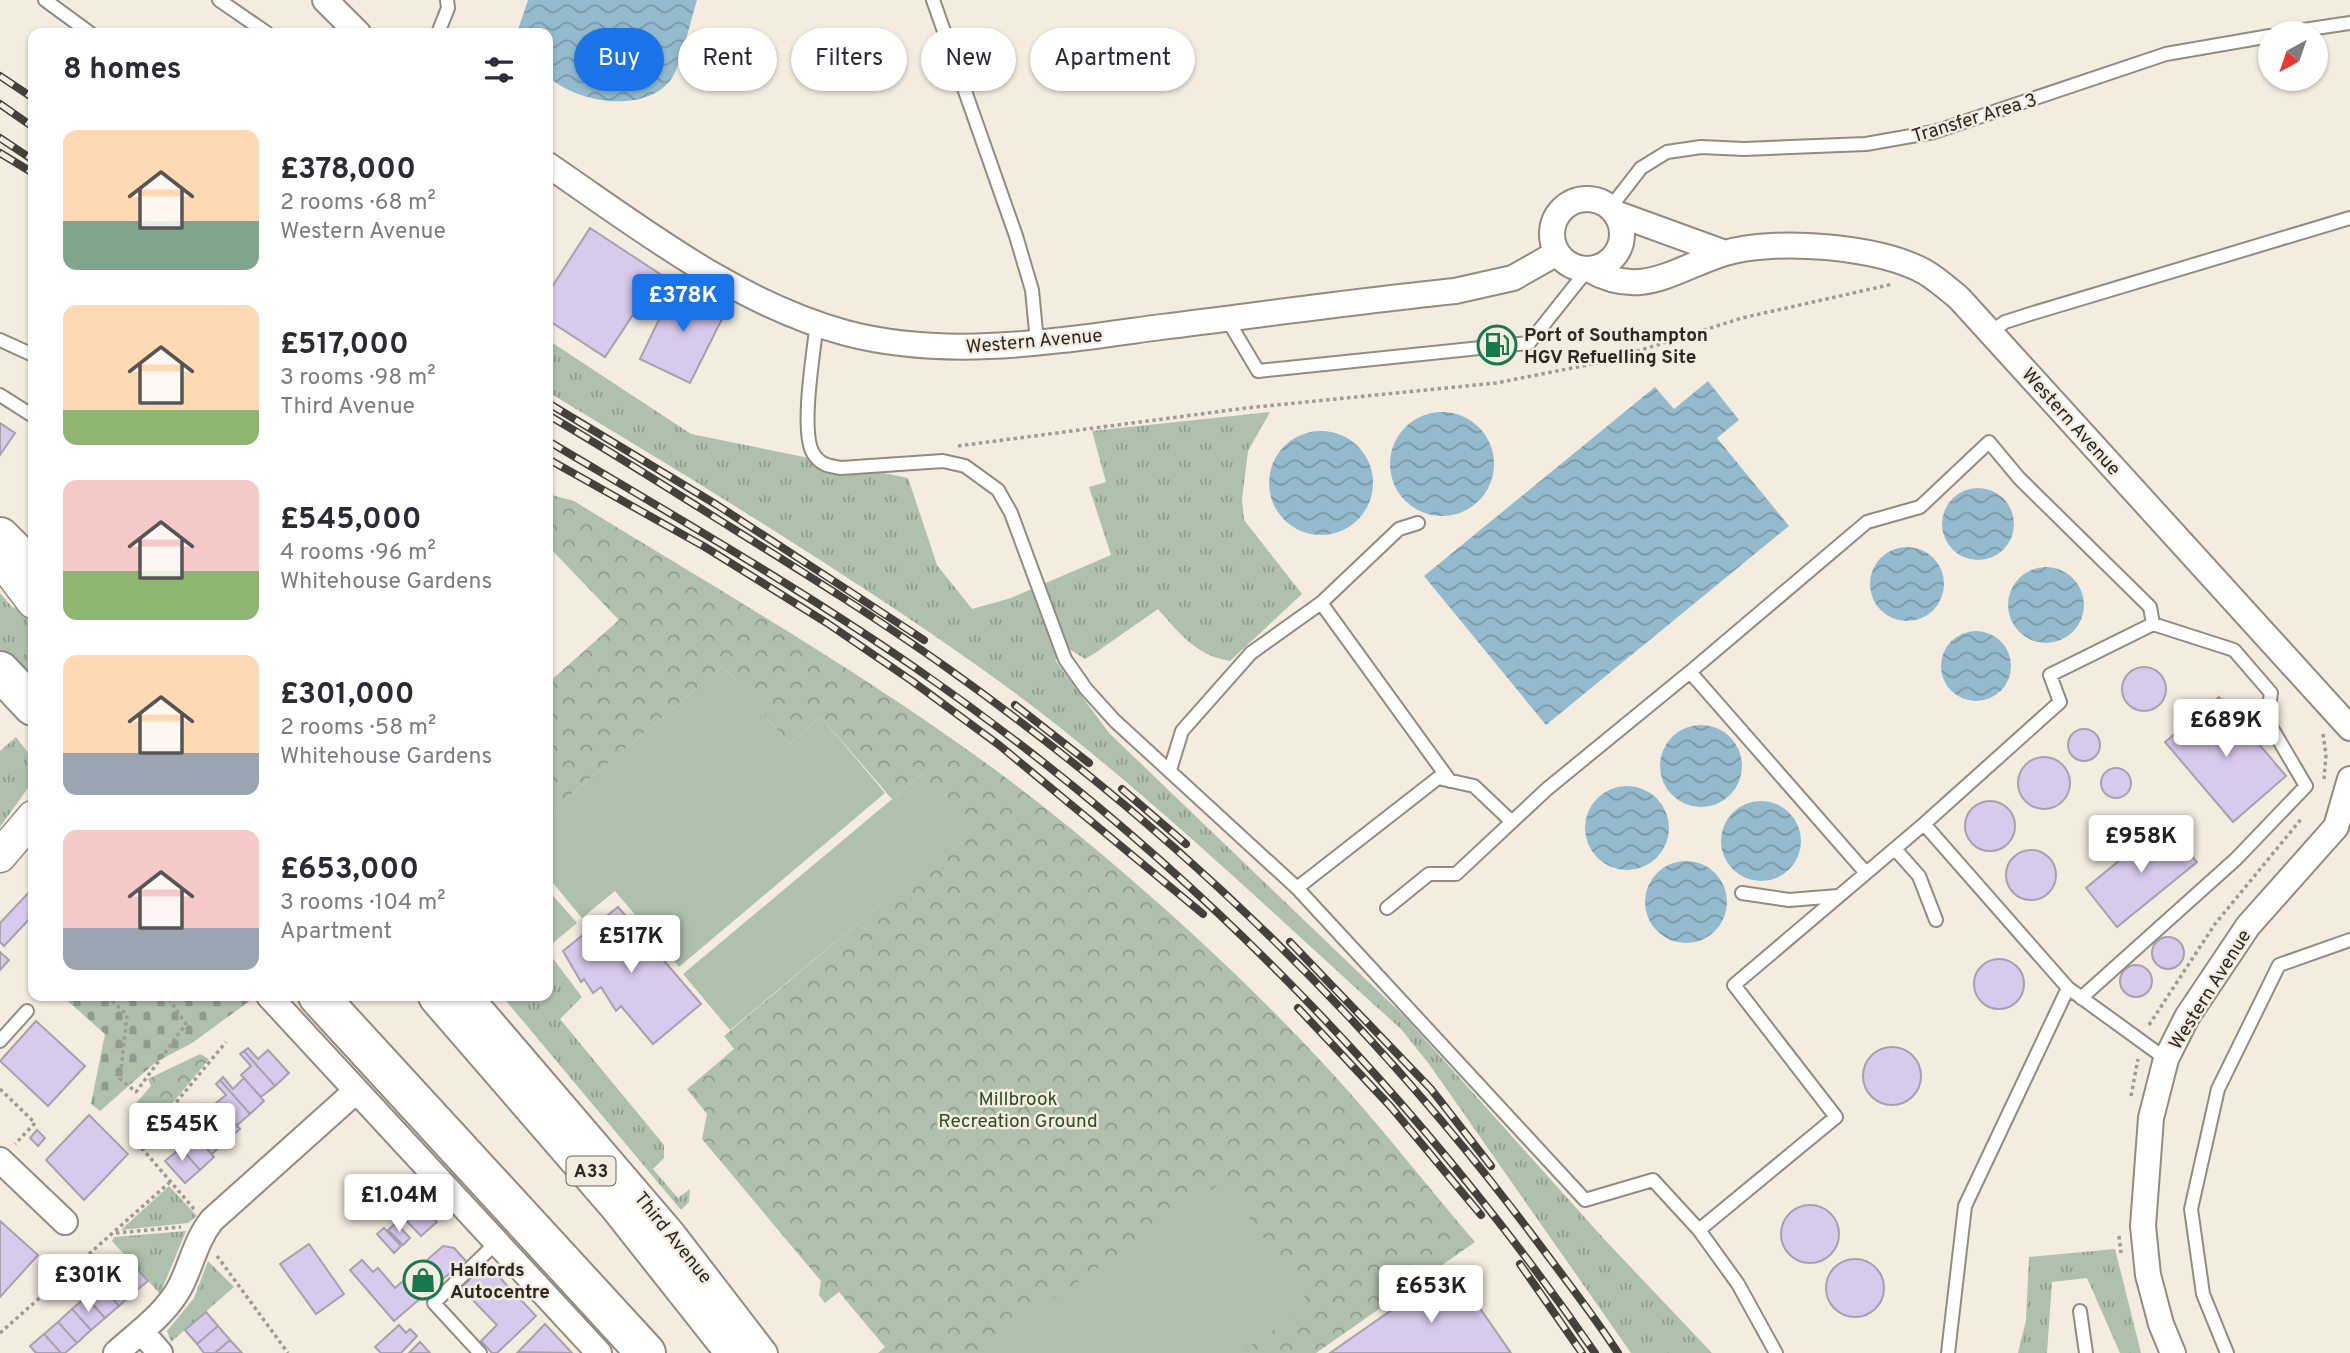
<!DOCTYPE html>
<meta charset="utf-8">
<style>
body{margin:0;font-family:Overpass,sans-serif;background:#f2f2f3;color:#2b2b33;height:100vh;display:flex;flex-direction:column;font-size:26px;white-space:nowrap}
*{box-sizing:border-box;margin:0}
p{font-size:23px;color:#7c7c81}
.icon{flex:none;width:38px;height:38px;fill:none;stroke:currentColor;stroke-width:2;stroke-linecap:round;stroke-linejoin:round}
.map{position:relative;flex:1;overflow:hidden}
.panel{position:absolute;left:28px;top:28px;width:525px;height:973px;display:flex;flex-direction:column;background:#fff;border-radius:14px;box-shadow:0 2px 5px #0004}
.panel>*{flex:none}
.guide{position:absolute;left:574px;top:28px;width:665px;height:63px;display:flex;gap:14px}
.needle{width:46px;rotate:220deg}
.tools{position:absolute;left:2258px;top:21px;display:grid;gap:14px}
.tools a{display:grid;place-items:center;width:70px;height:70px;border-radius:50%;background:#fff;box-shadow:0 2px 5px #0004;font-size:35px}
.price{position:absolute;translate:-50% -60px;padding:0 16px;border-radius:7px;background:#fff;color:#222;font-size:23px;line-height:46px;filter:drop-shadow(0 2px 4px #0008)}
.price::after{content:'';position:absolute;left:50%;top:42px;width:21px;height:16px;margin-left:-10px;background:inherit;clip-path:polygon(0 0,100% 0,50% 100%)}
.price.current{background:#1a73e8;color:#fff}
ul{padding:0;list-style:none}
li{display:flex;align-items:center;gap:21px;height:175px;padding:0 35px}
li span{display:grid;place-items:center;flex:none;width:196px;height:140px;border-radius:14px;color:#555}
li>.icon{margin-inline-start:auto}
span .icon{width:84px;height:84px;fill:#fffc;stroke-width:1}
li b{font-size:30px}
h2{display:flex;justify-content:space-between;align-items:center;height:84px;padding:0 35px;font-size:30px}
.chip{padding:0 24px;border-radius:32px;background:#fff;box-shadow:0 2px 5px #0004;font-size:24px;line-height:63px}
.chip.current{background:#1a73e8;color:#fff}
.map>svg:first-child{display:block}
.grass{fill:url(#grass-tufts)}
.cemetery{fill:url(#cemetery-stones)}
.park{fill:url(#park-crowns)}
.pitch{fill:#afc0ad}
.water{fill:url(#water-waves)}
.building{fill:#d9caed;stroke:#a6a1ad;stroke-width:2}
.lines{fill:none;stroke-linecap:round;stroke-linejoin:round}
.service-casing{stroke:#928c80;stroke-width:16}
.minor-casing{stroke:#928c80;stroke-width:28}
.tertiary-casing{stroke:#928c80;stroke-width:35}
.trunk-casing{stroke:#928c80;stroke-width:42}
.path{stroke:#a09b92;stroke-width:3.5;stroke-dasharray:3.5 3.5;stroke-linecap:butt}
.service{stroke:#fff;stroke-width:12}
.minor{stroke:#fff;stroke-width:24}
.tertiary{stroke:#fff;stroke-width:32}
.trunk{stroke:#fff;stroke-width:38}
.rail-casing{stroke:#44403b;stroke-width:8}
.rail{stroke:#f3ecdf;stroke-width:5;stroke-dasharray:16;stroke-linecap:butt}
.labels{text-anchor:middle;stroke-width:5;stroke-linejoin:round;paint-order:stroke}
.shield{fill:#f3ecdf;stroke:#67635c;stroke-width:2}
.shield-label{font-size:18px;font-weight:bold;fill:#2b2824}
.street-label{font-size:19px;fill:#2b2824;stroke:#f3ecdf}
.poi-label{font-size:19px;font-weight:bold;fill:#2b2824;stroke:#f3ecdf;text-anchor:start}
.park-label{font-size:19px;fill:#284f26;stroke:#f3ecdf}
</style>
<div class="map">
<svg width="2350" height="1353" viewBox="0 0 2350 1353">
<defs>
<pattern id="grass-tufts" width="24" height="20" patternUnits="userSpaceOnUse" patternTransform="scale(1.75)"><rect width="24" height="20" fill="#afc0ad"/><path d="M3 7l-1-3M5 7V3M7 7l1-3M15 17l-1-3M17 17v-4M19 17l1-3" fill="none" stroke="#8f9c8d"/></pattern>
<pattern id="cemetery-stones" width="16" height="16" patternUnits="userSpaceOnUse" patternTransform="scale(1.75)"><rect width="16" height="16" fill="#afc0ad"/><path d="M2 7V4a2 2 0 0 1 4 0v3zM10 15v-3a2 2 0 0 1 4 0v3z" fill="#8f9c8d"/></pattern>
<pattern id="park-crowns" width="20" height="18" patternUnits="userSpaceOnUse" patternTransform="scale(1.75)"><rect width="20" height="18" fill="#afc0ad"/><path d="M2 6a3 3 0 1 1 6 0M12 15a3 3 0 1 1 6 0" fill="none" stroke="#8f9c8d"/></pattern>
<pattern id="water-waves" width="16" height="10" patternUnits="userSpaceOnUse" patternTransform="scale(1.75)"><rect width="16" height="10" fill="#94bbcd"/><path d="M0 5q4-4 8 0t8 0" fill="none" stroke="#7998a6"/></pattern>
</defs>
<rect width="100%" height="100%" fill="#f3ecdf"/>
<path class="grass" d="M548,340L691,434L908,478L937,565L972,609L1011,598L1111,555L1089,487L1106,482L1092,431L1270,412L1248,451L1242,499L1244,520L1302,594L1230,661C1197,656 1180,634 1158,609L1095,653L1085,659L1071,650L1055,660L1109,733L1405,1017L1604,1239L1712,1353H1631L1429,1064L1401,1029C1264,906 1132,776 982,669C842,570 694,480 548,392Z
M0,593L12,607L28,612L33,619V687L0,654Z
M16,737L29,754L33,781L0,827V751Z
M548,952L582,997L560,1019L664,1145V1158L653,1169L678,1198L690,1189L689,1202L681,1210L502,996H548Z
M169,1186L197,1216L188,1223L121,1230Z
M186,1231L160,1294L112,1241L114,1237Z
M2115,1249L2141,1353H2120L2087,1278L2052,1282L2047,1353H2018L2026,1320L2029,1257Z
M208,1261L234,1287L171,1342L167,1331L194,1298Z"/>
<path class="cemetery" d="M62,996H245L251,1000L192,1043L156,1062L100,1111L91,1104L105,1034Z"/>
<path class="park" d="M548,494L574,501C733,599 898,692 1044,807C1151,892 1259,991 1350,1093C1393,1142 1433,1193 1475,1242L1316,1353H878L885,1347L839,1292L825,1303L819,1295L821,1281L815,1274L702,1139L707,1114L687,1089L734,1049L724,1036L969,830L922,774L892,799L821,717L789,744L723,666L548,814V683L619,620L548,546Z
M200,1054L209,1059L139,1143V1130L130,1110L151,1086L148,1079Z"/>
<path class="pitch" d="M723,666L789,744L821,717L885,793L679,967L615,891L582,918L548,877V814Z
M922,774L970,830L730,1030L683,974Z
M548,890L577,923L548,947Z
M1224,1181L1310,1305L1240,1353H975Z"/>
<path class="water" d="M528,0H697C691,19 681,64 672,78C647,115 575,103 548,76V33H521L519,27Z
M1708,381L1739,420L1717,438L1789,526L1546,725L1424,576L1655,387L1674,409Z
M1390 464a52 52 0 1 1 104 0a52 52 0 1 1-104 0Z
M1269 483a52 52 0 1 1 104 0a52 52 0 1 1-104 0Z
M1942 524a36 36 0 1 1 72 0a36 36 0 1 1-72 0Z
M1870 584a37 37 0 1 1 74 0a37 37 0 1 1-74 0Z
M2008 605a38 38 0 1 1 76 0a38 38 0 1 1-76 0Z
M1941 666a35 35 0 1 1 70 0a35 35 0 1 1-70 0Z
M1660 766a41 41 0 1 1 82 0a41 41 0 1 1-82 0Z
M1585 828a42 42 0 1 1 84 0a42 42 0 1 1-84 0Z
M1721 841a40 40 0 1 1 80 0a40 40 0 1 1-80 0Z
M1645 902a41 41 0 1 1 82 0a41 41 0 1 1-82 0Z"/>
<path class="building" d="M590,228L660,274L605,357L548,320V293Z
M676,284L727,309L690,383L640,359Z
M0,423L15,433L0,455Z
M2122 689a22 22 0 1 1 44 0a22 22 0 1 1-44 0Z
M2219,697L2286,776L2233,822L2165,742Z
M2068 745a16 16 0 1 1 32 0a16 16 0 1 1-32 0Z
M2018 783a26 26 0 1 1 52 0a26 26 0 1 1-52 0Z
M2101 783a15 15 0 1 1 30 0a15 15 0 1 1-30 0Z
M1965 826a25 25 0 1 1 50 0a25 25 0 1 1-50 0Z
M2165,823L2197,862L2117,927L2086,888Z
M2006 875a25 25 0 1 1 50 0a25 25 0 1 1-50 0Z
M33,888V915L4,946L0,942V923Z
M618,907L701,1004L653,1044L621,1006L616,1011L601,987L593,993L584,979L581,982L563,951Z
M2152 953a16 16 0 1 1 32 0a16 16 0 1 1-32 0Z
M0,952L9,960L0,970Z
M1974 984a25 25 0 1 1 50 0a25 25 0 1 1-50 0Z
M2120 981a16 16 0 1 1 32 0a16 16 0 1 1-32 0Z
M36,1021L85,1066L48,1106L0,1061Z
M1863 1076a29 29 0 1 1 58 0a29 29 0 1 1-58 0Z
M248,1048L258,1059L268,1050L289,1073L275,1086L244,1051Z
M244,1051L275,1086L261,1097L241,1075L251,1066L240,1054Z
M223,1077L233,1089L244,1078L264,1101L250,1114L220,1080Z
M220,1080L250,1114L236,1126L216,1103L226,1095L216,1084Z
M199,1104L209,1115L219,1106L240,1129L226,1141L196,1107Z
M196,1107L226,1141L212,1154L191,1132L201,1123L191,1111Z
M89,1115L128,1154L84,1200L46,1160Z
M37,1130L45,1138L38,1146L30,1138Z
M174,1133L184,1144L194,1134L214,1157L200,1170L170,1136Z
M170,1136L200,1170L185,1183L165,1161L177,1151L167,1139Z
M413,1198L437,1222L421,1236L398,1212Z
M1781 1234a29 29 0 1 1 58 0a29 29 0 1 1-58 0Z
M0,1221L38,1255L0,1297Z
M396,1223L410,1238L403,1245L388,1230Z
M384,1228L401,1246L394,1253L377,1234Z
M309,1244L344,1294L316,1314L280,1264Z
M443,1246L454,1248L465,1260L394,1321L350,1270L362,1260L373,1272L378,1268L395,1288Z
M1826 1288a29 29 0 1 1 58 0a29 29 0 1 1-58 0Z
M129,1260L148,1281L133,1293L115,1272Z
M486,1263L536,1316L497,1353H492L481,1341L497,1325L461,1288Z
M1452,1268L1511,1353H1330Z
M115,1272L133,1293L119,1306L100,1285Z
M100,1285L119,1306L105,1318L86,1297Z
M86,1297L105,1318L91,1330L72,1309Z
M72,1309L91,1330L77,1343L58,1322Z
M206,1312L218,1326L197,1344L185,1330Z
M58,1322L77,1343L65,1353H61L44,1334Z
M545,1324L572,1353L518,1352Z
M399,1325L406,1333L410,1329L417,1336L401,1353H381L375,1347Z
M218,1326L230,1340L215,1353H204L197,1344Z
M44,1334L61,1353H36L30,1346Z
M230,1340L242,1353H215Z
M420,1342L430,1353H409Z"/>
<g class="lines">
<defs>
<path id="service" d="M45,0L90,33
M219,0L267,33
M933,0L1016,236L1032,290L1037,342
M438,33L448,8L447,0
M2283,33L2350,23
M1610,208L1641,168L1667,152L1701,147L1744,149L1866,144L1934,132L2166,54L2270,36
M1227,319L1258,371L1529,343L1588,269
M817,322C814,350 800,431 813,453C820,465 829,466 841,468L943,461L965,466L998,490L1011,513L1065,659L1086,689L1115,721L1297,888
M1991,332L2005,322L2030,314L2350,218
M0,340L33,355
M0,395L33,416
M1321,603L1399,529L1418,523
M1690,672L1867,522L1920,507L1989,442L2019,478L2150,607L2153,624
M1170,770L1182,731L1251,653L1321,603L1450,781
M1512,822L1474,786L1438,778L1297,888L1585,1200L1653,1180L1699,1230
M1924,824L2060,702L2050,675L2153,624L2234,650L2271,693L2267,720L2306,786L2236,859L2081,998
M1895,849L1919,876L1936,920
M1742,893L1789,900L1838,896
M1387,908L1429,874H1456L1547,789L1690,672L1866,873
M0,1041L27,1011
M2080,1311L2086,1353
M480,1353L434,1303L496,1243
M1776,1353L1738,1284L1699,1230L1836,1117L1734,985L1924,824L2068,988
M1948,1353L1965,1206L2068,988L2166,1059
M2227,1353L2203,1294L2191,1209L2218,1089L2279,965L2350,940"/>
<path id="minor" d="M325,0L358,33
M548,165C642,229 734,302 846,333C949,360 1057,341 1161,327C1259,315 1357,301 1455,291L1513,278L1557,253
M1552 234a35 35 0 1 1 70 0a35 35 0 1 1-70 0Z
M1615,213L1725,253
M1588,269C1643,300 1673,269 1725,253C1775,238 1879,246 1925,272C1937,279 1948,289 1959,298L2350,728
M269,996L599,1353
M470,996L672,1232L765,1353
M0,1160L65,1222
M141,1331L160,1353
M116,1353C138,1333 167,1313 181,1285C192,1263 196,1240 212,1220L356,1091
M2173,1353L2161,1324L2148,1275L2143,1226L2151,1118L2166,1059L2187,1017L2248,926L2336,827L2350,779"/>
<path id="tertiary" d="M0,558L33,602
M0,856L33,817"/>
<path id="trunk" d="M0,537L33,570
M0,671L33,706
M318,996L646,1353
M438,996L618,1204L736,1353"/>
</defs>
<use href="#service" class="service-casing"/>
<use href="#minor" class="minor-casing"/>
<use href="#tertiary" class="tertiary-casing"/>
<use href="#trunk" class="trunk-casing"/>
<path class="path" d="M958,446L1246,408L1496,383L1603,362L1742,318L1893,284
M2323,734L2326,755L2324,779
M107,996L127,1015L120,1079L136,1092L186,1024L167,996
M2149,1025L2215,924L2302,818
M0,1089L35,1123L15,1144
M2131,1096L2138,1059
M194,1209L140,1146L226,1042
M116,1233L181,1227
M2119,1236L2121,1253
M217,1256L288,1353
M0,1333L170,1182"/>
<use href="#service" class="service"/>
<use href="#minor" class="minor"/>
<use href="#tertiary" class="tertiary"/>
<use href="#trunk" class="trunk"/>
<defs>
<path id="rail" d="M0,76L33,98
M0,104L33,127
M0,138L33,160
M0,153L33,173
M548,403L717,505L924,640
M548,415C610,451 671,490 732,528C806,574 880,620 950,670C1172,828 1370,1018 1533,1236C1562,1275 1592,1313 1618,1353
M548,441C671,514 796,586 914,667C1181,851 1411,1087 1595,1353
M548,459L705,547L827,623L912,681L999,745L1203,914
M1015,705L1089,763
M1122,789L1186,844
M1290,942L1431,1089L1491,1166
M1298,1008L1391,1107L1481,1215
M1520,1264L1582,1353"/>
</defs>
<use href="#rail" class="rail-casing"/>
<use href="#rail" class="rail"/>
</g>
<defs>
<symbol id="fuel-ring" viewBox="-11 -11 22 22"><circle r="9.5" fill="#f3ecdf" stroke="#18784e" stroke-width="1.5"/><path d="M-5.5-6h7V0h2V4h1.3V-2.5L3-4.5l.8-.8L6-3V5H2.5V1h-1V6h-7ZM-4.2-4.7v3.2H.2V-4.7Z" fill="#18784e"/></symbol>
<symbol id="shop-ring" viewBox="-11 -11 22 22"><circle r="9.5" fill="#f3ecdf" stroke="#18784e" stroke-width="1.5"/><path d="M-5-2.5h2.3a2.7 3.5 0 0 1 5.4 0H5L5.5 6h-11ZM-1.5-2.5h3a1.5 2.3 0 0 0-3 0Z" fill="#18784e"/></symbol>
</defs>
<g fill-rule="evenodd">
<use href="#fuel-ring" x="1475" y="323" width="44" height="44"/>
<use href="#shop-ring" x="401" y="1258" width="44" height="44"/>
</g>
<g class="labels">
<rect class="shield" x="566.5" y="1156.5" width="49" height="29" rx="5"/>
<g class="shield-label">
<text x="591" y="1177">A33</text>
</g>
<g class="street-label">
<text transform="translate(1974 117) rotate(-17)" y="7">Transfer Area 3</text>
<text transform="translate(1034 340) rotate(-5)" y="7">Western Avenue</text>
<text transform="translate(2072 421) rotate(48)" y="7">Western Avenue</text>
<text transform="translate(2209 989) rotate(-58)" y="7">Western Avenue</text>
<text transform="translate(674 1237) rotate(51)" y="7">Third Avenue</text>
</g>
<g class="poi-label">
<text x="1524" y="341">Port of Southampton<tspan x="1524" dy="22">HGV Refuelling Site</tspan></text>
<text x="450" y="1276">Halfords<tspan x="450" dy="22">Autocentre</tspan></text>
</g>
<g class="park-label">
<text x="1018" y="1105">Millbrook<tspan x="1018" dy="22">Recreation Ground</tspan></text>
</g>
</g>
</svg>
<div class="tools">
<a><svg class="needle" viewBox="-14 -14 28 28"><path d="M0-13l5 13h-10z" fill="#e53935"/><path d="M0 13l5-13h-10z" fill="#7c7c81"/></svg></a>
</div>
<b class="price current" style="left:683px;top:334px">£378K</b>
<b class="price" style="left:2226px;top:759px">£689K</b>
<b class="price" style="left:2141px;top:875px">£958K</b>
<b class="price" style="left:631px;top:975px">£517K</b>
<b class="price" style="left:182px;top:1163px">£545K</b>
<b class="price" style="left:399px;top:1234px">£1.04M</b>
<b class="price" style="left:88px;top:1314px">£301K</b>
<b class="price" style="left:1431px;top:1325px">£653K</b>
<div class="guide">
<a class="chip current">Buy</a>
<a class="chip">Rent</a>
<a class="chip">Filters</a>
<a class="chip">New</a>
<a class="chip">Apartment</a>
</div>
<section class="panel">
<h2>8 homes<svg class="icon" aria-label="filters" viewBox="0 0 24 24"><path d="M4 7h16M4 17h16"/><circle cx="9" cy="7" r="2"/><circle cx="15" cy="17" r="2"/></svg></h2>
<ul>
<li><span style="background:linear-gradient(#ffd9b3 65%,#7fa58c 0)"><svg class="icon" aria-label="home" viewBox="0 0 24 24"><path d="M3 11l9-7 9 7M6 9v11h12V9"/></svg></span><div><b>£378,000</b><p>2 rooms · 68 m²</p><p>Western Avenue</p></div></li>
<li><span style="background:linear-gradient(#ffd9b3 75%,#8fb573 0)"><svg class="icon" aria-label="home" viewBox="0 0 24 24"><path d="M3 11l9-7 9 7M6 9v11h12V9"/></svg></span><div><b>£517,000</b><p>3 rooms · 98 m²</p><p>Third Avenue</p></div></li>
<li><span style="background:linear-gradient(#f6c9c9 65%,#8fb573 0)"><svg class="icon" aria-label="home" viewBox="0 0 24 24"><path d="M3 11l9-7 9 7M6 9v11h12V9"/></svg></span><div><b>£545,000</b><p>4 rooms · 96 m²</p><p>Whitehouse Gardens</p></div></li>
<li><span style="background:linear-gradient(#ffd9b3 70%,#9aa5b1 0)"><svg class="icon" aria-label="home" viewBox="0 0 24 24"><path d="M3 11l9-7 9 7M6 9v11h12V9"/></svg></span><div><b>£301,000</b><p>2 rooms · 58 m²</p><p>Whitehouse Gardens</p></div></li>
<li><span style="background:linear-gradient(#f6c9c9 70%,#9aa5b1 0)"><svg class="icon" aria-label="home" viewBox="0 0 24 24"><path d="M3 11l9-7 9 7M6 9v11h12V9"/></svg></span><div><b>£653,000</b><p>3 rooms · 104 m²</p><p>Apartment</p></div></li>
</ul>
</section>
</div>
